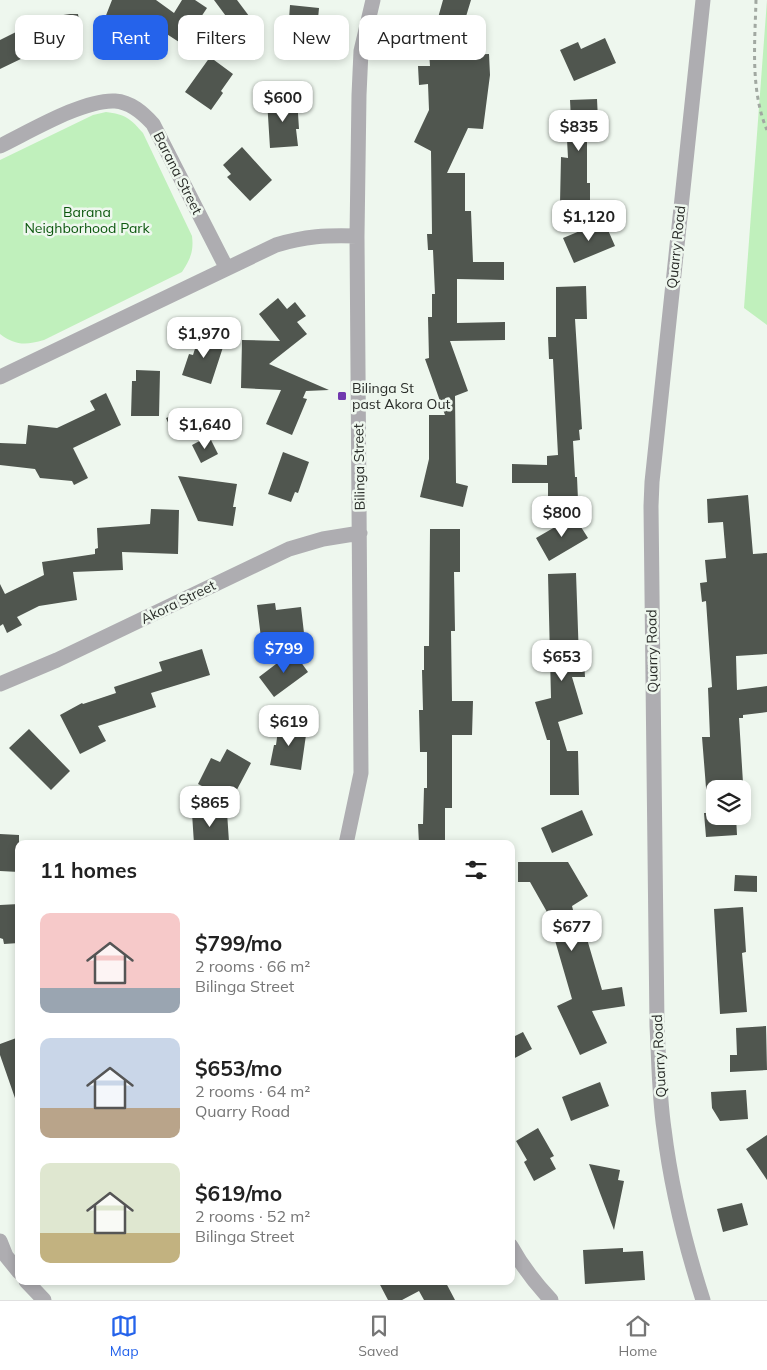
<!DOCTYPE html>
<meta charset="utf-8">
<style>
body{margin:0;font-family:Mulish,sans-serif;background:#f6f6f6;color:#222;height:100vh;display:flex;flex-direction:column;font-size:19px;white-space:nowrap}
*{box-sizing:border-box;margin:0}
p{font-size:16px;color:#767676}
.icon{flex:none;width:28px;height:28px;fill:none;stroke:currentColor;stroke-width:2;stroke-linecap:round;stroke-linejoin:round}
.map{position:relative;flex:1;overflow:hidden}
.sheet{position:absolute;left:15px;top:840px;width:500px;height:445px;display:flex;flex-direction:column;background:#fff;border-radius:10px;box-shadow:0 2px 8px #0003}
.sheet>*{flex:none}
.top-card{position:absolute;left:15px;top:15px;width:500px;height:45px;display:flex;gap:10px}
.controls{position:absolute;left:706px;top:780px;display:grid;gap:10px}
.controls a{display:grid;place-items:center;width:45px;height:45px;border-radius:10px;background:#fff;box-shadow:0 2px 8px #0003;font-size:25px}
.price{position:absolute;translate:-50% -42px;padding:0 11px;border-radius:10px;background:#fff;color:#222;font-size:16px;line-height:32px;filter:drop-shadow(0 1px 2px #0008)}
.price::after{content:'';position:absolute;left:50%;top:30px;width:15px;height:11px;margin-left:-8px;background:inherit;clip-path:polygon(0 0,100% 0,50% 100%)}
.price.current{background:#2563eb;color:#fff}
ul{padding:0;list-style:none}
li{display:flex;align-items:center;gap:15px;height:125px;padding:0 25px}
li span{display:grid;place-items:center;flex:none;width:140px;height:100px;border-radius:10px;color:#555}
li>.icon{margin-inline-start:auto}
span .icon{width:60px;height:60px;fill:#fffc;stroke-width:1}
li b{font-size:21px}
h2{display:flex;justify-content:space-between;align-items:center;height:60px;padding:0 25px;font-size:21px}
.chip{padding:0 18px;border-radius:10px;background:#fff;box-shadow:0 2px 8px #0003;font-size:18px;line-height:45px}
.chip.current{background:#2563eb;color:#fff}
.tabs{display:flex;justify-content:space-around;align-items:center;height:70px;border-top:1px solid #e0e0e0;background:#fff;font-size:14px;color:#767676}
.tabs a{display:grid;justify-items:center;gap:2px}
.tabs .current{color:#2563eb}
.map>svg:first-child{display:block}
.green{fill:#c0f0bc}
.building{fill:#50564f}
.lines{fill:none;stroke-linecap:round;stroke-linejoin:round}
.path{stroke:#a1a8a1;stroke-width:3;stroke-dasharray:4 4;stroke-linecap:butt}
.minor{stroke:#aeadb1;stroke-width:15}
.poi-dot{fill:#7038ae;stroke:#eef7ee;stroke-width:2}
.labels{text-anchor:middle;stroke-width:5;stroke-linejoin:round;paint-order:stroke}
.street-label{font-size:14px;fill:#292c28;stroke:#eef7ee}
.park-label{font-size:14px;fill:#0c570e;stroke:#eef7ee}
.poi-label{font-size:14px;fill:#292c28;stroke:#eef7ee;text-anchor:start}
</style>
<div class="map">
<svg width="767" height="1300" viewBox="0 0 767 1300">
<rect width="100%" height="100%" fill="#eef7ee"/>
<path class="green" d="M767,0V325L744,308Z
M106,112C125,114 131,119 143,133L192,236C194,251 190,260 182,272L44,340C26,345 16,346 0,334V160L93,115Z"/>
<path class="building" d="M112,0H156L174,13L182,0H195L207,8L189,35L185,33L179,42L139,16L135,26L130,24L127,33L103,23Z
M214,0H237L249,16L234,27Z
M443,0H471L461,33L436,25Z
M290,5L319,8L315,51L287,49Z
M70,14H78L82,40L64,43V40L23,47L27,56L0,69V40L36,22V19Z
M605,38L616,63L574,81L560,50L578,42L581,49Z
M455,51L454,55L489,54L490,75L483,129L468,128L447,173H465V211H471L473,262H504V280L457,279V323L505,322V340L450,341L468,391L455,396L456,483L468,486L463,507L420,497L429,459V415H445L425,359L429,358L428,317H432V294H435L433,250H428L427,234H432L431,151L414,142L429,110L428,84L419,85L418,66H430L429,52Z
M210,57L233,74L221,91L223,93L211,110L185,92Z
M297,98L299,129H296L298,146L270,148L267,100Z
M597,99L599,141H587V183H590V204L560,203L561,157L568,158L566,121L571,120L570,100Z
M242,147L272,180L250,201L227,177L231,174L223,165Z
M604,221L615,246L574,263L563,238Z
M586,286L587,319H575L582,429L579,430L580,440L573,441L575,477H577L578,500L548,501V483H512V464L547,465V456L558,455L553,359H549L548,337H556V287Z
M278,298L287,309L295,302L306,316L297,322L307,334L269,364L329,390L306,391L303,398L307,399L292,435L266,424L281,390L241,388L242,340L280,341L259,314Z
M200,333L225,341L211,384L182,375L189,354L193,355Z
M136,370L160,371L159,416H131L132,381H136Z
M106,393L121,425L73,448L88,478L74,485L72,481L40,478L35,469L0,465V443L26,444L28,425L57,428L95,410L90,401Z
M184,411L191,429L174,436L166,418Z
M209,436L218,454L201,463L192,445Z
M283,452L309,462L298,493L295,492L291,502L268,494Z
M178,476L237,484L233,507H236L233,526L198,521Z
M748,495L753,554L767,553V654L736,656L737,690L767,686V712L743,715V718H739L744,799L742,800V789H715V816H736L737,835L706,837L704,813H708L702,737H710L708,688L712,687L706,601L702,602L700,583L707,582L705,560L726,558L723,522L708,523L707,499Z
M151,509L179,510L178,554L122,552L123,570L73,572L77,600L39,606L17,617L22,625L7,633L3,624L0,626V584L5,594L44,575L42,562L95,554V549L98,548L97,528L150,524Z
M574,516L588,538L549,561L536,538Z
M430,529H460V572H454L455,631H451L452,701H473L472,735H452V808H445V844H419L418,824H423L424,788H427V752H420L419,710H423L422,670H424V646H429Z
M576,573L579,659H584L585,677H572L583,714L558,722L567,751H578L579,795H550V740H547L535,702L551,698L548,574Z
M275,603L276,610L301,607L304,633L261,638L257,605Z
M202,649L210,675L151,693L156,707L98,726L106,741L80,754L60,715L82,703L83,704L116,693L114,687L162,671L159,662Z
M293,651L308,672L274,697L259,677Z
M279,723L307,728L301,770L270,765L274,745H276Z
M29,729L70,771L51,790L9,748Z
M227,749L251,763L231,801L198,784L211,758L220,762Z
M582,810L593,835L552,853L541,828Z
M227,812L229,842L194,844L192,813Z
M0,834L19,835V872L0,871Z
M518,862H568L588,896L572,906L581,941L587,939L602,990L622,987L625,1006L592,1011L607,1043L580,1055L557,1006L572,999L554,937L560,935L530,882H518Z
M735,875L757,876V892L734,891Z
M19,904V943L4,944L3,939L0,938V905Z
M743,907L746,952L742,953L747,1012L720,1014L714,909Z
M766,1026L767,1070L730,1072V1055H737L736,1028Z
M523,1032L532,1049L511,1060V1038Z
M19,1037V1101H16L0,1055V1044Z
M600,1082L609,1106L571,1121L562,1097Z
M746,1090L748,1119L720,1121L712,1108L711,1092Z
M538,1128L554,1156L550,1158L556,1169L534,1181L524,1162L527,1160L516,1141Z
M767,1135V1180L746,1149Z
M589,1164L620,1170L618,1180L624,1181L614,1230Z
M742,1203L748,1225L723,1232L717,1209Z
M623,1248V1252L643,1251L645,1280L585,1284L583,1250Z
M378,1281H445L455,1300H424L419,1291L402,1300H388Z"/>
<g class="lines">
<path class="path" d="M756,0C755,42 750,90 767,130"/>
<path class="minor" d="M703,0L652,482L651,506L657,1026C659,1061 659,1095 664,1129C671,1187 685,1244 703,1300
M0,146C29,132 84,99 115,101C131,102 143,113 153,124L226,267
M0,377L276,245C305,236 327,235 357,236
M0,684L57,660L289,549L323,539L360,533
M346,844L361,773L357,236L359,95L361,51L373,0
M0,1241L6,1256L19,1272
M511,1246C522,1266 535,1283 551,1300
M26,1281L44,1300"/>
</g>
<rect class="poi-dot" x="337" y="391" width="10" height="10" rx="2.5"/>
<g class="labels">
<g class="street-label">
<text transform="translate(178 173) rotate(63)" y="5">Barana Street</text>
<text transform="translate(676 247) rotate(-84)" y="5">Quarry Road</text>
<text transform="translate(359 467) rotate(-91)" y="5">Bilinga Street</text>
<text transform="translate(178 602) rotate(-26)" y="5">Akora Street</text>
<text transform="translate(652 651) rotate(-91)" y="5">Quarry Road</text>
<text transform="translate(659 1056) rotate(-93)" y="5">Quarry Road</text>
</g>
<g class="park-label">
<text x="87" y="217">Barana<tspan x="87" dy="16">Neighborhood Park</tspan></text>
</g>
<g class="poi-label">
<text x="352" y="393">Bilinga St<tspan x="352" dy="16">past Akora Out</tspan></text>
</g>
</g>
</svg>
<div class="controls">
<a><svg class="icon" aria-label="layers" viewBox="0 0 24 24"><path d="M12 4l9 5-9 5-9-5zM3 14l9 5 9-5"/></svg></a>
</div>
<b class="price" style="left:283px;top:123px">$600</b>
<b class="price" style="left:579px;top:152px">$835</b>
<b class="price" style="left:589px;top:242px">$1,120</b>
<b class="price" style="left:204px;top:359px">$1,970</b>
<b class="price" style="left:205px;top:450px">$1,640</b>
<b class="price" style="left:562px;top:538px">$800</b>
<b class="price current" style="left:284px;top:674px">$799</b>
<b class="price" style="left:562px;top:682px">$653</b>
<b class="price" style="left:289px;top:747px">$619</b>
<b class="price" style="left:210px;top:828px">$865</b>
<b class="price" style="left:572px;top:952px">$677</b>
<div class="top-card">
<a class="chip">Buy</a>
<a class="chip current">Rent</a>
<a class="chip">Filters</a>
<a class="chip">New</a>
<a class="chip">Apartment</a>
</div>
<section class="sheet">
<h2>11 homes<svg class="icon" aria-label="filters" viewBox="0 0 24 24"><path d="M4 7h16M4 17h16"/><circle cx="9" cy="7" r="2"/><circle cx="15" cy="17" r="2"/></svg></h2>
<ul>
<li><span style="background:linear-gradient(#f6c9c9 75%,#9aa5b1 0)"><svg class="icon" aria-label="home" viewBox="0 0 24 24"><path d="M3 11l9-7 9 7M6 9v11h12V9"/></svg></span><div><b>$799/mo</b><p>2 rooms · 66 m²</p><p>Bilinga Street</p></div></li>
<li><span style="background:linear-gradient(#c9d6e8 70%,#b9a48a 0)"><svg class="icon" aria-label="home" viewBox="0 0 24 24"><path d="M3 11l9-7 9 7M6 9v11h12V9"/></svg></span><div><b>$653/mo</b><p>2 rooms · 64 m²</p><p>Quarry Road</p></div></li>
<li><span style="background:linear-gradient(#dfe7d0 70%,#c2b280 0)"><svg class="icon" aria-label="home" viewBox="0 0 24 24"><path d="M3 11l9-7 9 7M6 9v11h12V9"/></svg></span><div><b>$619/mo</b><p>2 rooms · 52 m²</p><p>Bilinga Street</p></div></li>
</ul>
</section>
</div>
<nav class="tabs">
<a class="current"><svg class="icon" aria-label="map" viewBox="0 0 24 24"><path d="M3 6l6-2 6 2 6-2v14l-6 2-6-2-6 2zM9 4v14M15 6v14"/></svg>Map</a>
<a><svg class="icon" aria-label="saved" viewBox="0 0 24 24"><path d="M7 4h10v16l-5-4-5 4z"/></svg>Saved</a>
<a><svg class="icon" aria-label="home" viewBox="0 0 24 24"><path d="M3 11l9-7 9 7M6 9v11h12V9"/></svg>Home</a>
</nav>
